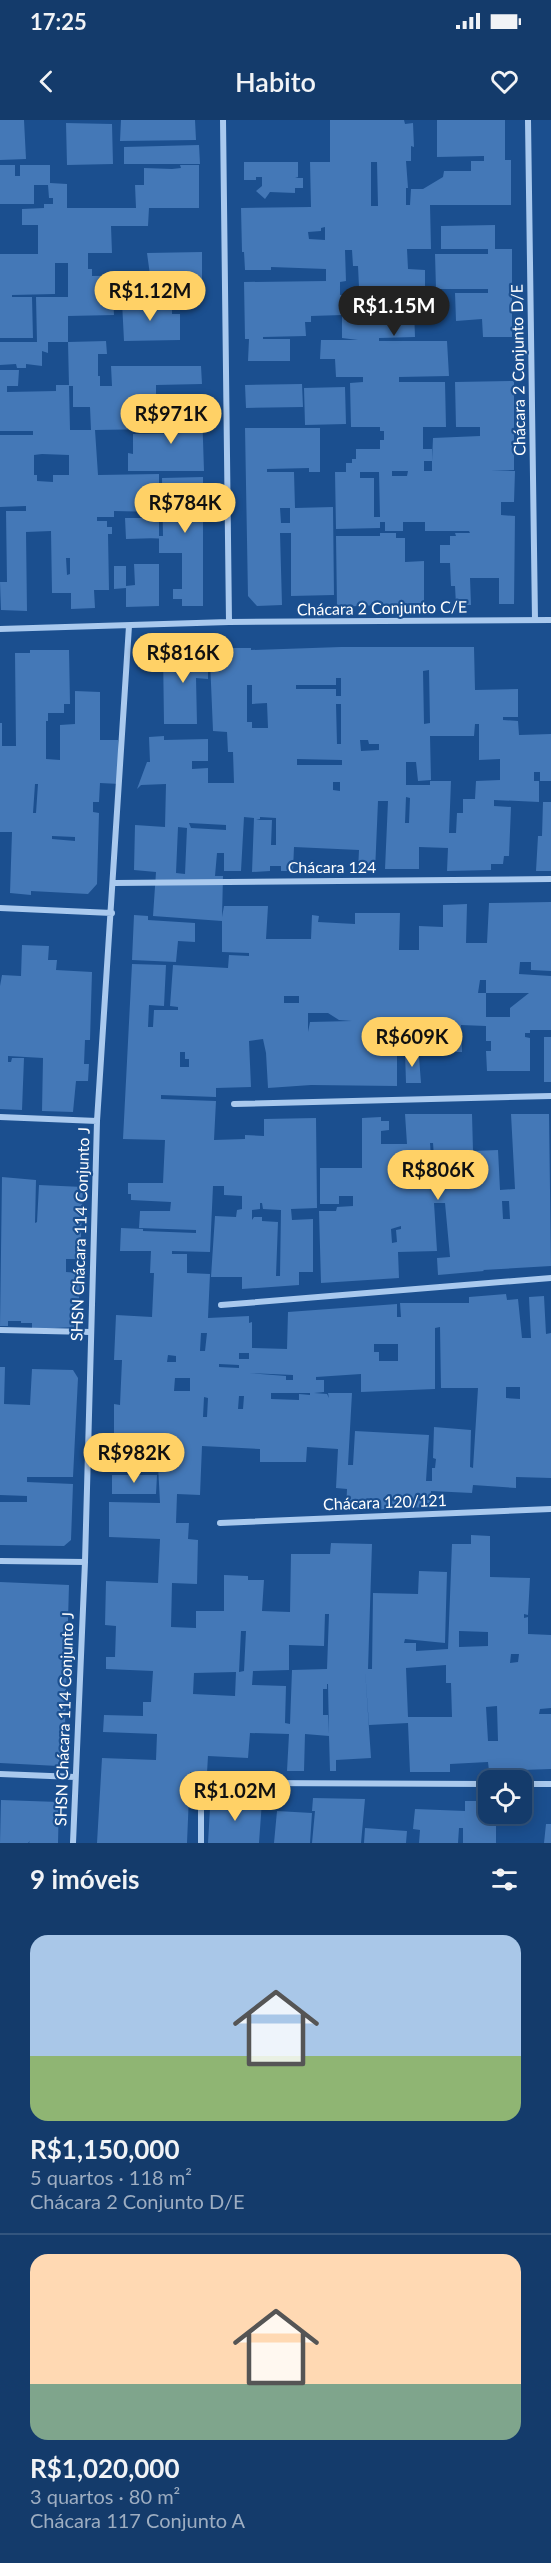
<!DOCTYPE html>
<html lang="pt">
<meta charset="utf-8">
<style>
body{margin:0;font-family:Lato,sans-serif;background:#1d4271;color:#f1f3f6;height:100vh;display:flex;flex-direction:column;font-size:22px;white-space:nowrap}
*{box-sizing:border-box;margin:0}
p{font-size:20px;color:#9dadc1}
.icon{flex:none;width:33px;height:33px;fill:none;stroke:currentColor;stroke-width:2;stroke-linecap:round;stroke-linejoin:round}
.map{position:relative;height:1723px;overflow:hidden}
.panel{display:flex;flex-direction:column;background:#143b6b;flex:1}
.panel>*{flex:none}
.tools{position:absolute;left:478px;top:1650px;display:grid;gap:12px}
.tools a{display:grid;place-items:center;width:54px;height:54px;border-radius:12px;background:#143b6b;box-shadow:0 3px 15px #0003,0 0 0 2px #33557e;font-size:30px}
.price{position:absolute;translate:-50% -51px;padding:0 14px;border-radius:21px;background:#ffd166;color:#111;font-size:20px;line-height:39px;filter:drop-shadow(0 2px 3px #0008)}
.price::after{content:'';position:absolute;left:50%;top:36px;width:18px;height:14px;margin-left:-9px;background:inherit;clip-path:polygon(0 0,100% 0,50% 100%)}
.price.active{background:#222;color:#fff}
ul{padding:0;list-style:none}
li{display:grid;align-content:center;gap:12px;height:318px;padding:0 30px}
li+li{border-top:2px solid #33557e}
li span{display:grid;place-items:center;height:186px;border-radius:18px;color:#555}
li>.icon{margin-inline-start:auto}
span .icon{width:108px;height:108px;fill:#fffc;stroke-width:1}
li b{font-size:26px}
h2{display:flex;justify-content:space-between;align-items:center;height:72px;padding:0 30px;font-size:26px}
.status{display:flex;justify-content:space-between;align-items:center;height:42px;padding:0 30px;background:#143b6b;direction:ltr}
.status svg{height:16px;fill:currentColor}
header{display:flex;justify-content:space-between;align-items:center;height:78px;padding:0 30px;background:#143b6b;font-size:27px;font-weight:600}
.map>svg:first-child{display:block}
.building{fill:#4478b7;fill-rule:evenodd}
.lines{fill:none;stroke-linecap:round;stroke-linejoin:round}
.street{stroke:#a9c9ee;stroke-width:6}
.labels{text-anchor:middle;stroke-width:4.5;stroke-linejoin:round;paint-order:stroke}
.street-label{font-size:16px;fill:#fff;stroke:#1b4f8f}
</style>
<div class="status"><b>17:25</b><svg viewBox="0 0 49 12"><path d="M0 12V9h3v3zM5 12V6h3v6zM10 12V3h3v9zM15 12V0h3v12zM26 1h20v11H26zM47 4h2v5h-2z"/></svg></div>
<header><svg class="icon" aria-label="back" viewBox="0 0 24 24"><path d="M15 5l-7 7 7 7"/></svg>Habito<svg class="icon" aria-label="heart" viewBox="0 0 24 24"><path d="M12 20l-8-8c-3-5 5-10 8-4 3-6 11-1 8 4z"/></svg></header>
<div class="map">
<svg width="551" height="1723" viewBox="0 0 551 1723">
<rect width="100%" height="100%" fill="#1b4f8f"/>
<path class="building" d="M0,0H24L26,39L0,40Z
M121,0H195L196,20L120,21Z
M330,0H404L405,4L413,3L414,27L411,26V41H406L408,68H406V85H410L411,69H423L443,57L444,51H471V41H484V36L437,37V0H505V40H511V85H430L431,129H407L408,149L425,150V170H408V174H419L420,189H414L415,217L379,218V221H447L449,256L399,257V262H445L446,307H423V329H432V341L433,318L480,316V307H456L455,262L514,261V350L491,351H515L514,382H501V395L515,396L514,484H499V458H470L471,485H456L455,466H451L450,443H440V425H450V416H456L455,413H470L469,411H425V402H403V411H385V402H380V408L336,409L335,352H346V343H352V339H356V329H380V320H384V311H380V307H351L350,263L363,262V257H336L335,239H320L321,220H358L342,218V196H349V187H342V195L311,196V202H305L306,216L263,217V219H290V241H248L249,219H245L244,162L326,161V149L271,147V150H245L244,132H242L241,88L311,87L310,42H330ZM371,42H377L378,86H371ZM325,107V120L309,119L308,112L321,111V108ZM345,130H352L353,146H358L359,167L351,168L352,175H340V162L346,161ZM424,341H432V351H424ZM392,351H408L407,356H392ZM360,352H379L380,397H374V358H360Z
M66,3L112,4L113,44L67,45Z
M199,25L200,44H124V27Z
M244,42H298V57L295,58H303V68H295V73L270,72L265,79L256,71L262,66V57H256V60H244Z
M0,45H15V56H20V45H50V63L67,64V88H136L135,65H144V48L172,49L181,48L180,45H199V88H149L148,106H111L112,133H88V149H92V156L150,155L147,133L202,132V176L113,177L114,195L68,196V222H48V233L42,231V246L26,244V248H17L16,244L0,245V222H37L36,177H68V143H55V174L12,175V177H32L33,218H0V134H38V105H22V89L44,88V84H53V78H49L48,65H34V84H0Z
M495,105V129H512V217H483L482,199L456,201L455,173H488V169H436L435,134H488V129H441V106Z
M172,181V194H180V220L124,221L122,182Z
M106,221L107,234H98V256H100V266H112L111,246H201L202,264L156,265V309L95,310L98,355L159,354V392L114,391V397H97V401H107V407H112V414H108L109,470H94L95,488L71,489V473H52L51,411L26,412L27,491L1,490L0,462H7L6,391H26V386L0,387V315H33V311H0V250H19L18,266H7V272L56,271V265H69L70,310H91L90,287H73V266H69L68,222ZM42,334L69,335V355H53V362L37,361V355H34V335ZM66,438H70V454L67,455Z
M302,264L303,287L246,288L245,265Z
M345,267L346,304L305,305L304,268Z
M164,290H202L204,351H128V333L133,334V314L190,313V309L163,310Z
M245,308H320V352H309V348L267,349V352H294L295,388L333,387L334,475L291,476V413H280L282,485L257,486L248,476ZM280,388H290V403H281Z
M203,357V486H182V479H173V469H182V433H159V416H163L162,358Z
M125,398H159V418L126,419Z
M380,413H396V418H405V442L424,441V483L337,487L336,416H380Z
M134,444H159V486L126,487V468L114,469V446H126V466L135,465Z
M341,527H474L475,570L518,569V597H503V600L518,601L519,615L551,614V661H540V652H534V661H539V682L494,680V686L511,687L509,736H504L503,744H491V750L447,751L448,728L419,727V749H385L388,681H378L375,752L358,751L359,730L294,727L293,751H281V746H270V751L252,752L254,698L244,697L241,751H224V733H217L215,756H223L222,797L224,786H268L266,819H311L312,795L319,796L318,802L355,804V793H400L399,830H419V806L443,807V785L467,784L466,823H487L489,783L551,782V851L531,850V842H520L519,854L551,856V910H530V913H525V917L530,918V951H487L486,931H491V921H486V906L461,905L462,932H442L441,916H434L435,925L419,927L418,916H397V966L311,965L268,968L266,933L263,919L249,921L251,967L216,968V977L161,975V979L216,981L214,1020L245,1019V1015L264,1016V999L316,998L317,1088L291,1089L292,1100L313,1099V1152H299V1165L242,1169V1157H211L215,1096L236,1097L237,1090L242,1089V1076L224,1075V1066H213L210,1132L172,1131V1134H187V1153L210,1154L208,1198L249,1196V1203L252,1202V1228L287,1229L288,1192L397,1184V1197H401L400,1183H469V1177L506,1174L507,1180L518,1179L522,1218H531L529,1177L544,1176L546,1214L551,1213V1358L516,1357V1368L473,1365L472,1373L431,1371L430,1388L387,1386L386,1389L346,1391L347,1369L336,1368L338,1329L307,1327L306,1342H260V1329L202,1326L200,1375L177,1374L176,1403H189L188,1419L198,1420L197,1464L172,1463L171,1507L196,1508V1491H224V1455L248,1456V1460H264L262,1491L290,1492L291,1434H330L331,1423L372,1424L368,1549H372L373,1473L418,1474L419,1451L447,1452L445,1523L405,1519L404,1523H416V1531L448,1529L452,1424H471V1415L490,1416V1457L530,1458L528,1495L524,1494V1498L528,1497V1514L551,1515V1588L540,1589L539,1594H551V1649L489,1651L488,1642L450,1644V1652H410L408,1603L369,1605L365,1549L371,1638L336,1640V1651H330L329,1616L305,1614L304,1651H287L289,1614L250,1613L248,1638L208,1636L207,1653L190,1652L187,1723H97L102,1638L156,1640L157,1614L103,1612L104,1595L143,1596V1582H151L153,1551L106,1549V1537H115L116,1506L105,1505L106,1461L158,1463L160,1419L109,1417V1382L160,1383L157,1326L114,1325V1284L120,1285L122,1240H114L116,1195L152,1197L154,1153H150L151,1131H120L121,1108L143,1109V1111L196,1113V1110L139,1108L140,1091H170L171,1082L131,1080V1074H128V1063H163L165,1020L123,1019L132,844L166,845L164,886L149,885L148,907H153L154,890H178V887L170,886L173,845L228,848L229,835L249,836V833L222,832V801L153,796L156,752L134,750L135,705L165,707L166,664L141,665L137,669L147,642H150L149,617L164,616V620L208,619V641H192V649L208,648V663H234L233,632H228L227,612L213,611L210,540L233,539V528H251V530ZM429,550L430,603L424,604L423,551ZM336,558H341V576H336V569H296V565H336ZM247,565H252V584L267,583L268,608H252V602H247ZM336,584H341V624H337ZM475,604H479V640L500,639V660L476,661L475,679H463V693H457L456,713H449L451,661H430V665H406V642H416L418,661L431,660L430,616H474ZM360,620H368L369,624H379V630L361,631ZM297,639L342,640V645H297ZM333,662H340V671L333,670ZM406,677L410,678L409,703H405ZM260,697L276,698V725H271L272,700H256L260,699ZM189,703L226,705V710L191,708ZM178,707L187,708L185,754L176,753ZM480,860H486V873H529L510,888V897H486V873H478ZM284,876H299V883H284ZM308,893H328L339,900L352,901L310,902L308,912ZM180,932H185V939H189V947H180ZM260,1083H262L263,1089L281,1090L280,1156H276L278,1102L262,1101V1097H254L252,1100V1090L260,1089ZM440,1207L441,1268H478L473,1348L470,1347L471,1310L434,1307L433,1338L436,1339L435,1348H432V1361H426L429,1315L355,1311L353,1345H348L352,1273H328L329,1278L327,1274L314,1273L324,1272V1260H316V1257L361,1254V1272L435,1269V1208ZM201,1213H207L205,1231H200ZM374,1224H398V1241H379V1232H374ZM239,1233H249V1239H239ZM168,1235L176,1236V1242H167ZM219,1244L239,1245V1248L219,1247ZM249,1253L293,1255V1260H286V1256ZM175,1258H190V1271H174ZM506,1267H520V1279L506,1278ZM271,1273H310V1275L299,1274V1280L271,1279ZM239,1276H244L243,1289H238ZM204,1277L208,1278L207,1297H203ZM325,1494H329L327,1549L292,1550L290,1604L285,1603L286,1566L252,1565L253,1551L289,1550V1525L324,1526ZM241,1511H246L244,1551L239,1552ZM459,1511L488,1512V1526L459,1527ZM511,1534H519L518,1542L510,1543ZM446,1545V1563H451L452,1597H408L406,1548ZM236,1552L235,1576L193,1574L194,1553ZM327,1564H328L329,1614L328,1595H323V1569H327ZM497,1586L498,1621H488L486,1587Z
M30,530H69L70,584H64V593H48V601H46V639L60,640V605L75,604V571L100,572V620H118L120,664L100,663L99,682H93V692L99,693L97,764L88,774L31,771V775L10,773L12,712H0V603H2V626H16L15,533H30ZM35,664H38L36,693H33ZM52,716L75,717V721L52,719Z
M208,530V559L196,558L197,604H164L163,531Z
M543,682H551V751H536L538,716H542Z
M134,795L148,796V800L195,803V822L178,821L176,842L132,840Z
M22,825L49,826L48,840H57L56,850L92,852L90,920H85L84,944H89L88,961H76L73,992L42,991L43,938L8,936V942H11L12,938H24L22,990L0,989V866L2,855L21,856Z
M544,917H551V962H544Z
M412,930L413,937H419L421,963H406L405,931Z
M405,994H472L473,1031L498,1030L500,1070L515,1069L511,994H549L551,1146L483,1150L484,1151L438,1155L437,1138L450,1137L445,1083H434L437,1131L398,1132L399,1158L321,1163L319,1091H336L337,1087L353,1086V1076H339V1084H320V1048H362V998L381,997V1001H389V1010L381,1011V1024H407ZM430,1023H433L436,1065H433ZM502,1081H509L510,1099H503ZM401,1106V1109L396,1110L397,1122L392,1123L391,1109Z
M2,1057L36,1060L35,1103L37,1102L39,1065L83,1067L80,1139H66V1152L80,1153L78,1207L32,1209V1203H21V1201H8V1206H0Z
M0,1247H5L4,1284L30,1285L32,1249L73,1250L78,1258L73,1357H27V1362L73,1364L71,1420L64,1426L0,1425V1382H27V1376L0,1375Z
M112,1355H157L156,1374H112Z
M0,1462L69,1465L64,1640L58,1646L0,1643Z
M313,1678L365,1679L361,1723H312L315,1691H312Z
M216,1679L262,1681L259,1723H208L210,1688Z
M1,1680L59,1682L58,1723H29L30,1721L28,1723H0Z
M465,1681H489V1694H496V1723H463V1708H459L458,1723H419L420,1710L413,1709L415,1689L465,1691Z
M277,1691L312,1693L310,1723H274Z
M546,1704H551V1723H544Z
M365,1708L407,1711L406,1723H364Z"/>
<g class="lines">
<path class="street" d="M223,0L229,502
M528,0L535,500
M0,509L229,502L551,500
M114,763L551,759
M0,788L112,793
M234,984L551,976
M0,997L97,1001
M221,1185L551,1158
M0,1210L90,1212
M220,1403L551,1389
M0,1441L85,1442
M0,1654L75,1657
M522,1664H551
M73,1723L85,1442L97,1001L129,506
M201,1723V1686L203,1675L216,1666L230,1663L489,1664"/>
</g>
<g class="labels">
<g class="street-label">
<text transform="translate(518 250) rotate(-91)" y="6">Chácara 2 Conjunto D/E</text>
<text transform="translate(382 488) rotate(-1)" y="6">Chácara 2 Conjunto C/E</text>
<text x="332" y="753">Chácara 124</text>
<text transform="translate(80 1114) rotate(-88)" y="6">SHSN Chácara 114 Conjunto J</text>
<text transform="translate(385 1382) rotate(-2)" y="6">Chácara 120/121</text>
<text transform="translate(64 1599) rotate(-88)" y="6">SHSN Chácara 114 Conjunto J</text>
</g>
</g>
</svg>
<div class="tools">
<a><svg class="icon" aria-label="locate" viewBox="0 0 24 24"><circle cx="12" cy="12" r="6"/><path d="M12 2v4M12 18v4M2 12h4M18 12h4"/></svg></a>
</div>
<b class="price" style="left:150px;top:202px">R$1.12M</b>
<b class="price active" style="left:394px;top:217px">R$1.15M</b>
<b class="price" style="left:171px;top:325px">R$971K</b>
<b class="price" style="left:185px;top:414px">R$784K</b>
<b class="price" style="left:183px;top:564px">R$816K</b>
<b class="price" style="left:412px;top:948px">R$609K</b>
<b class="price" style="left:438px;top:1081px">R$806K</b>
<b class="price" style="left:134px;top:1364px">R$982K</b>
<b class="price" style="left:235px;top:1702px">R$1.02M</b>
</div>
<section class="panel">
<h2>9 imóveis<svg class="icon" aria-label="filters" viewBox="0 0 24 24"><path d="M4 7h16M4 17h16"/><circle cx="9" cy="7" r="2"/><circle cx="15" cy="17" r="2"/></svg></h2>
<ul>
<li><span style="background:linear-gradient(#a9c7e8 65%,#8fb573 0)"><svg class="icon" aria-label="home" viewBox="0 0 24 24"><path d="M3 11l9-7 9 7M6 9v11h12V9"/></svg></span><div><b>R$1,150,000</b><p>5 quartos · 118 m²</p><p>Chácara 2 Conjunto D/E</p></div></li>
<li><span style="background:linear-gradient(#ffd9b3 70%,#7fa58c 0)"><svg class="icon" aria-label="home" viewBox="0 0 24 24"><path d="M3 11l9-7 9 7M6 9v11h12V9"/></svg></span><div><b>R$1,020,000</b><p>3 quartos · 80 m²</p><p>Chácara 117 Conjunto A</p></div></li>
</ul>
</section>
